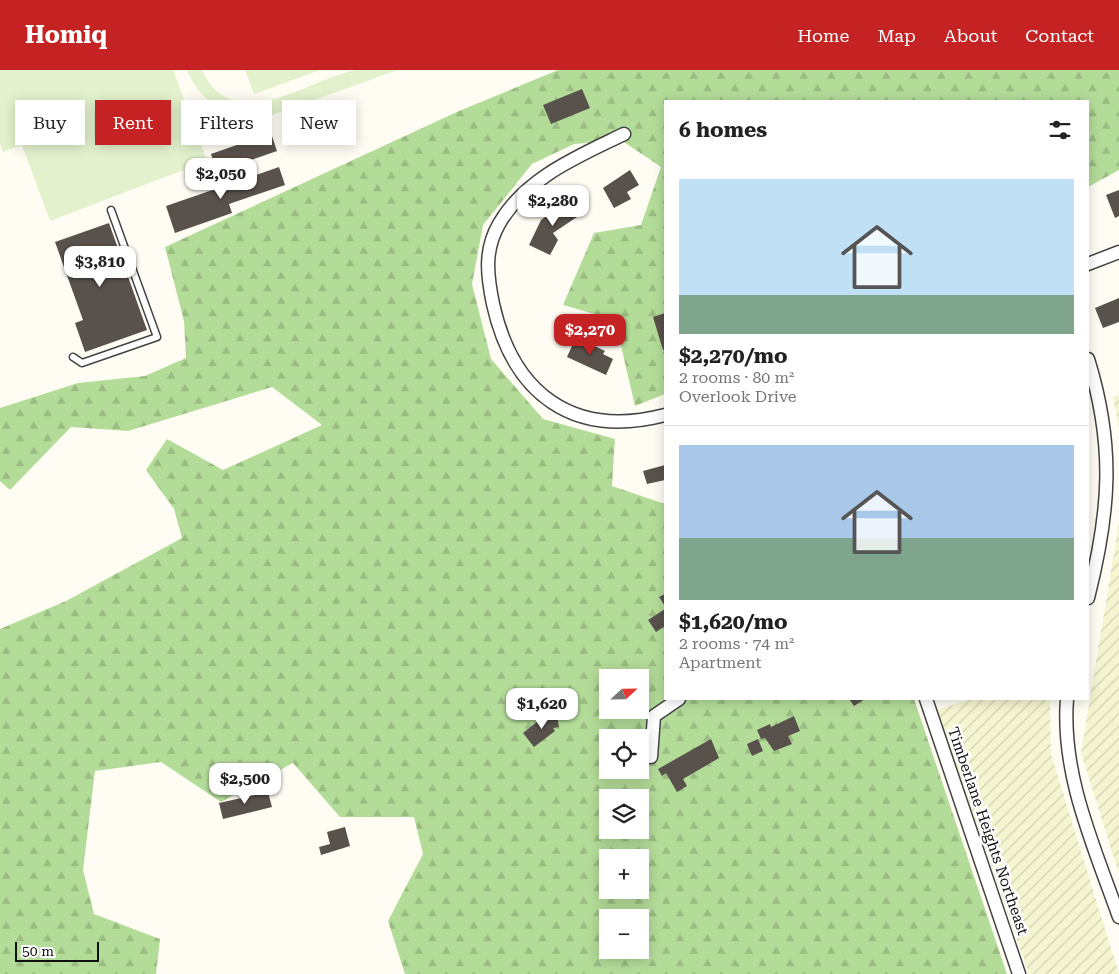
<!DOCTYPE html>
<meta charset="utf-8">
<style>
body{margin:0;font-family:"Roboto Serif",serif;background:#f6f6f6;color:#222;height:100vh;display:flex;flex-direction:column;font-size:19px;white-space:nowrap}
*{box-sizing:border-box;margin:0}
p{font-size:16px;color:#767676}
.icon{flex:none;width:28px;height:28px;fill:none;stroke:currentColor;stroke-width:2;stroke-linecap:round;stroke-linejoin:round}
.map{position:relative;flex:1;overflow:hidden}
.side{position:absolute;left:664px;top:30px;width:425px;height:600px;display:flex;flex-direction:column;background:#fff;border-radius:0px;box-shadow:0 2px 12px #0003}
.side>*{flex:none}
.hud{position:absolute;left:15px;top:30px;width:475px;height:45px;display:flex;gap:10px}
.needle{width:32px;rotate:68deg}
.controls{position:absolute;left:599px;top:599px;display:grid;gap:10px}
.controls a{display:grid;place-items:center;width:50px;height:50px;border-radius:0px;background:#fff;box-shadow:0 2px 12px #0003;font-size:25px}
.scale{position:absolute;left:15px;bottom:12px;width:84px;box-sizing:border-box;padding-left:5px;border:2px solid #101010;border-top:0;font-size:14px;line-height:18px;white-space:nowrap;color:#101010;-webkit-text-stroke:4px #fff;paint-order:stroke}
.price{position:absolute;translate:-50% -42px;padding:0 11px;border-radius:10px;background:#fff;color:#222;font-size:16px;line-height:32px;filter:drop-shadow(0 1px 2px #0008)}
.price::after{content:'';position:absolute;left:50%;top:30px;width:15px;height:11px;margin-left:-8px;background:inherit;clip-path:polygon(0 0,100% 0,50% 100%)}
.price.on{background:#c52323;color:#fff}
ul{padding:0;list-style:none}
li{display:grid;align-content:center;gap:10px;height:265px;padding:0 15px}
li+li{border-top:1px solid #e0e0e0}
li span{display:grid;place-items:center;height:155px;border-radius:0px;color:#555}
li>.icon{margin-inline-start:auto}
span .icon{width:90px;height:90px;fill:#fffc;stroke-width:1}
li b{font-size:21px}
h2{display:flex;justify-content:space-between;align-items:center;height:60px;padding:0 15px;font-size:21px}
.tag{padding:0 18px;border-radius:0px;background:#fff;box-shadow:0 2px 12px #0003;font-size:18px;line-height:45px}
.tag.on{background:#c52323;color:#fff}
header{display:flex;align-items:center;gap:30px;box-sizing:border-box;height:70px;padding:0 25px;background:#c52323;color:#fff}
header strong{font-size:24px}
nav{display:flex;gap:28px;margin-inline-start:auto;font-size:18px}
.map>svg:first-child{display:block}
.farmland{fill:url(#farmland-furrows)}
.forest{fill:url(#forest-firs);fill-rule:evenodd}
.pitch{fill:#e3f2cd}
.building{fill:#59514c}
.lines{fill:none;stroke-linecap:round;stroke-linejoin:round}
.lane-casing{stroke:#434343;stroke-width:9}
.street-casing{stroke:#434343;stroke-width:15}
.lane{stroke:#fff;stroke-width:6}
.street{stroke:#fff;stroke-width:12}
.labels{text-anchor:middle;stroke-width:5;stroke-linejoin:round;paint-order:stroke}
.street-label{font-size:15px;fill:#101010;stroke:#fff}
</style>
<header>
<strong>Homiq</strong>
<nav><a>Home</a><a>Map</a><a>About</a><a>Contact</a></nav>
</header>
<div class="map">
<svg width="1119" height="904" viewBox="0 0 1119 904">
<defs>
<pattern id="farmland-furrows" width="10" height="10" patternUnits="userSpaceOnUse" patternTransform="scale(1.25)"><rect width="10" height="10" fill="#f6f5d1"/><path d="M-1 1l2-2M0 10L10 0M9 11l2-2" fill="none" stroke="#d2d1b2"/></pattern>
<pattern id="forest-firs" width="22" height="20" patternUnits="userSpaceOnUse" patternTransform="scale(1.25)"><rect width="22" height="20" fill="#b4dc99"/><path d="M5 1l3.5 6h-7zM16 11l3.5 6h-7z" fill="#9abc83"/></pattern>
</defs>
<rect width="100%" height="100%" fill="#fffdf3"/>
<path class="farmland" d="M1119,324V358L1113,327Z
M1119,452V804L1081,683Z
M972,629H1050L1051,684L1119,904H1029L937,640Z"/>
<path class="forest" d="M558,0H1119V100L1088,117V31H665V324L635,336L615,250L563,235L594,163L641,155L661,97L621,70L574,74L532,94L483,155L472,214L491,289L543,349L615,369L612,416L665,434V629H914L1007,904H405L388,851L423,784L414,747H340L293,693L221,732L161,692L95,701L83,800L94,844L160,869L156,904H0V559L66,531L182,468L174,439L146,400L167,369L223,400L322,355L272,317L128,361L71,357L10,420L0,411V338L78,313L145,306L186,288L184,251L165,177L459,41ZM608,608H640V640H608ZM608,668H640V700H608ZM608,728H640V760H608ZM608,788H640V820H608ZM608,848H640V880H608Z"/>
<path class="pitch" d="M0,0H173L207,91L50,151L22,75L3,82L0,74Z
M187,0H202C234,69 308,9 356,0C369,0 385,0 398,0L216,65L211,52L232,44C210,35 196,22 187,0Z
M245,0H320L254,24Z"/>
<path class="building" d="M582,19L590,38L551,54L543,35Z
M271,63L277,81L217,102L211,84Z
M279,97L285,115L229,134L232,143L175,163L166,136Z
M630,100L639,115L627,122L631,129L614,138L603,118Z
M1119,120V146L1115,148L1106,125Z
M569,130L580,145L553,163L558,170L550,185L529,175L541,150Z
M109,153L147,260L85,282L75,253L83,250L55,172Z
M1119,228V252L1103,258L1095,238Z
M665,243V279L663,280L653,247Z
M576,267L605,281L603,284L613,289L606,305L567,287Z
M665,395V410L647,414L643,401Z
M665,524V536L659,527Z
M665,539V556L656,562L648,550Z
M849,629H865L854,636Z
M557,645L559,657L553,658L555,661L534,677L523,663L543,647Z
M794,646L800,661L788,666L792,674L774,681L765,668L761,669L757,660L770,654L771,657Z
M711,669L719,688L683,709L687,716L677,722L666,703L662,706L658,699Z
M758,669L763,681L752,686L747,674Z
M268,722L272,737L223,749L219,733Z
M345,757L350,776L321,785L319,777L330,774L327,762Z"/>
<g class="lines">
<defs>
<path id="lane" d="M73,287L82,293L157,267L111,140"/>
<path id="street" d="M624,64C579,86 525,108 499,154C484,180 487,205 493,234C513,324 573,369 665,345
M1088,194L1119,182
M1088,289C1115,376 1110,441 1088,528
M926,629L1019,904
M1067,629C1061,705 1094,776 1119,847
M651,687L654,646L679,629"/>
</defs>
<use href="#lane" class="lane-casing"/>
<use href="#street" class="street-casing"/>
<use href="#lane" class="lane"/>
<use href="#street" class="street"/>
</g>
<g class="labels">
<g class="street-label">
<text transform="translate(988 761) rotate(71)" y="5">Timberlane Heights Northeast</text>
</g>
</g>
</svg>
<div class="controls">
<a><svg class="needle" viewBox="-14 -14 28 28"><path d="M0-13l5 13h-10z" fill="#e53935"/><path d="M0 13l5-13h-10z" fill="#767676"/></svg></a>
<a><svg class="icon" aria-label="locate" viewBox="0 0 24 24"><circle cx="12" cy="12" r="6"/><path d="M12 2v4M12 18v4M2 12h4M18 12h4"/></svg></a>
<a><svg class="icon" aria-label="layers" viewBox="0 0 24 24"><path d="M12 4l9 5-9 5-9-5zM3 14l9 5 9-5"/></svg></a>
<a>+</a>
<a>−</a>
</div>
<div class="scale">50 m</div>
<b class="price" style="left:221px;top:130px">$2,050</b>
<b class="price" style="left:553px;top:157px">$2,280</b>
<b class="price" style="left:100px;top:218px">$3,810</b>
<b class="price on" style="left:590px;top:286px">$2,270</b>
<b class="price" style="left:542px;top:660px">$1,620</b>
<b class="price" style="left:245px;top:735px">$2,500</b>
<div class="hud">
<a class="tag">Buy</a>
<a class="tag on">Rent</a>
<a class="tag">Filters</a>
<a class="tag">New</a>
</div>
<section class="side">
<h2>6 homes<svg class="icon" aria-label="filters" viewBox="0 0 24 24"><path d="M4 7h16M4 17h16"/><circle cx="9" cy="7" r="2"/><circle cx="15" cy="17" r="2"/></svg></h2>
<ul>
<li><span style="background:linear-gradient(#bfe0f5 75%,#7fa58c 0)"><svg class="icon" aria-label="home" viewBox="0 0 24 24"><path d="M3 11l9-7 9 7M6 9v11h12V9"/></svg></span><div><b>$2,270/mo</b><p>2 rooms · 80 m²</p><p>Overlook Drive</p></div></li>
<li><span style="background:linear-gradient(#a9c7e8 60%,#7fa58c 0)"><svg class="icon" aria-label="home" viewBox="0 0 24 24"><path d="M3 11l9-7 9 7M6 9v11h12V9"/></svg></span><div><b>$1,620/mo</b><p>2 rooms · 74 m²</p><p>Apartment</p></div></li>
</ul>
</section>
</div>
